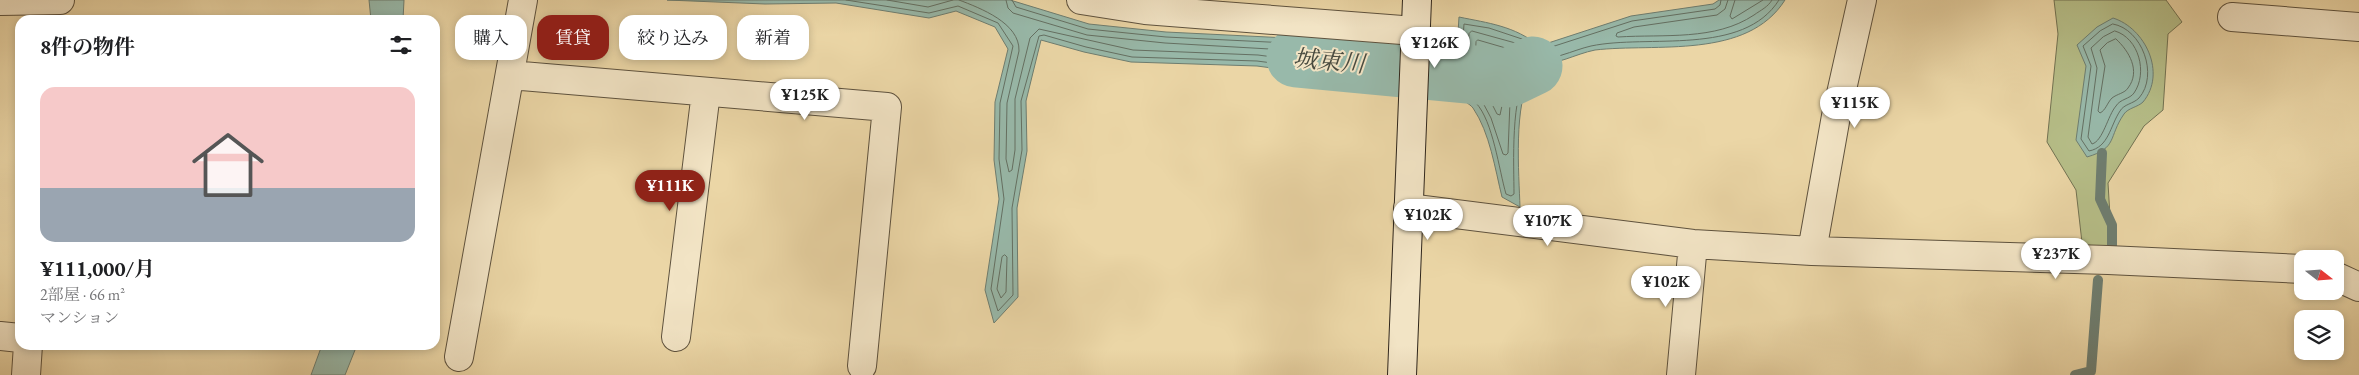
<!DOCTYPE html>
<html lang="ja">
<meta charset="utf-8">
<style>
body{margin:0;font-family:"EB Garamond","Noto Serif JP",serif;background:#f2f2f2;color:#202124;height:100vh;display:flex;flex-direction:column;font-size:19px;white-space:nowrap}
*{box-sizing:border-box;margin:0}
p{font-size:16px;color:#757577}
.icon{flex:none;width:28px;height:28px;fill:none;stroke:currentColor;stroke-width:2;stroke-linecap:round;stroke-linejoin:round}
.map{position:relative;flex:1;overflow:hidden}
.side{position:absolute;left:15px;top:15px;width:425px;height:335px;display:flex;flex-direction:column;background:#fff;border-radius:15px;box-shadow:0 2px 8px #0003}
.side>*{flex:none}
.guide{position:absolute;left:455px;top:15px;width:475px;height:45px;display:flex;gap:10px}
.needle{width:32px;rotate:107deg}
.buttons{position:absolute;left:2294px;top:250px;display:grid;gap:10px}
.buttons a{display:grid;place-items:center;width:50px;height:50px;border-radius:10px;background:#fff;box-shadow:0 2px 8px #0003;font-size:25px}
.price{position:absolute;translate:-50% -42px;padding:0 11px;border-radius:18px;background:#fff;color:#222;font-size:16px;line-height:32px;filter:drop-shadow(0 1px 2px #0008)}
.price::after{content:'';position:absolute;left:50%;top:30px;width:15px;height:11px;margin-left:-8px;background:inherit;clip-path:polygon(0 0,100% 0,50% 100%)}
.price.selected{background:#8f2418;color:#fff}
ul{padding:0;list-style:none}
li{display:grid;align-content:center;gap:10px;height:265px;padding:0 25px}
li+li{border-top:1px solid #e0e0e0}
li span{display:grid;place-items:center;height:155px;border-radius:15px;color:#555}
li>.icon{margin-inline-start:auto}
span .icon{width:90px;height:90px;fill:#fffc;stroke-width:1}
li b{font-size:21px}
h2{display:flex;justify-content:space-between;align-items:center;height:60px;padding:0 25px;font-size:21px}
.chip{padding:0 18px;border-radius:15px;background:#fff;box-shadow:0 2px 8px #0003;font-size:18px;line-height:45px}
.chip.selected{background:#8f2418;color:#fff}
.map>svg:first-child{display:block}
.green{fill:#b6be88;stroke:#727252}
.water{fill:#98b9aa;stroke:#6e7e71}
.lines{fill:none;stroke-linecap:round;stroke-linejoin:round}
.shore{stroke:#647063;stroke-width:1}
.stream{stroke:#6e7e71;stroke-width:10}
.river{stroke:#98b9aa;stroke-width:59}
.street-casing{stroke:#5e523e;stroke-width:30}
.secondary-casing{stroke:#2f261c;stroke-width:30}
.street{stroke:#f2e4c5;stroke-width:28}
.secondary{stroke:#f2e4c5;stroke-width:28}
.labels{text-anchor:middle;stroke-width:4;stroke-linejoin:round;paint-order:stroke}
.water-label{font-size:24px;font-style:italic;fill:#494b40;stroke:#f2e4c5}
</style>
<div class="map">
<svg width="2359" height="375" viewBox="0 0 2359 375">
<rect width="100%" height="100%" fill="#ebd6a6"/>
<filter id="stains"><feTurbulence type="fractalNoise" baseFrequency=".004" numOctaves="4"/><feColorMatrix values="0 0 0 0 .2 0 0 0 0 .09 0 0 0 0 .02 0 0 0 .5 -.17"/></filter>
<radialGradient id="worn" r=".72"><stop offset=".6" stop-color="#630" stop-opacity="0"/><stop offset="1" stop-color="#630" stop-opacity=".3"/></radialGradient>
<path class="green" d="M2054,0H2166L2182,22L2168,34L2163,110L2144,126L2108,183L2112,249L2084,260L2076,190L2047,142L2058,34Z"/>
<path class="water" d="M369,0H404L403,20H371Z
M667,0H1010L1089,24L1166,32L1288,38L1354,46L1377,54L1374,88L1332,76L1257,66L1131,62L1084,52L1041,40L1026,101L1027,151L1017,208L1018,297L994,323L985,290L999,199L994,160L995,102L1008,49L995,27L956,11L929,18L836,3L765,4Z
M1719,0H1785C1747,60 1656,43 1595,50C1585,52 1575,56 1566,59C1556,62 1538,68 1532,76C1513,101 1519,175 1520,207L1502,197C1495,169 1490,133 1473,108C1469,103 1460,99 1454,95L1459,17C1488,23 1515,26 1539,46L1631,16L1713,4Z
M2113,18C2145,28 2167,73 2143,102C2138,107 2128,108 2124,114C2108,137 2118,148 2087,157L2076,140L2086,66L2077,45L2097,27Z
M322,345H357L345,375H311Z"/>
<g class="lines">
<path class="shore" d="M846,0L929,13L958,6L998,23L1013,46L1000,103L999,159L1004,199L991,289L998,311L1013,295L1012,208L1022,150L1021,101L1039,36L1044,35L1086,47L1132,57L1257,61L1333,71L1367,81L1370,79L1371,58L1353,51L1288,43L1166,37L1088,29L1016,7L1012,0
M887,0L928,7L953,0
M959,0C980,8 1020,23 1019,51L1007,103L1006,159L1009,172L1012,170L1015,150V99L1030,38L1039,29L1133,50L1258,55L1334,65L1362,73L1364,71V62L1351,57L1287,50L1165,43L1087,35L1013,13L1008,8L1006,0
M1721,0L1720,5L1715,9L1632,21L1539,51L1522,39L1489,28L1464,24L1459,92C1464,96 1471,98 1476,103C1493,121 1499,170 1506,194L1511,196L1514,194C1514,166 1510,93 1529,72C1536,64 1552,58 1562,55C1572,52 1582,48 1591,46C1648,34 1743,57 1779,0
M1728,0L1725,9L1717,15L1634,27L1617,33L1616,36L1618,37C1664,34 1715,41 1754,15C1761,10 1768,7 1772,0
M1735,0L1730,16L1732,19L1763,0
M2113,24C2142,29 2159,75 2139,98C2133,104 2124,104 2120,111C2110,126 2109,147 2089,151L2081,139L2091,66L2083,46L2100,31Z
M1472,31L1519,44L1536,58L1523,70L1510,101L1508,153L1506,155L1503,154L1491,118L1482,101L1466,89L1469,34Z
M2115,31C2139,38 2148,73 2134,93C2130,99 2120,99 2116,106C2108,115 2103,141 2092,144L2088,137L2097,68L2091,48L2103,37Z
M2116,39C2129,51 2141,71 2128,88C2125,93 2117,94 2112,98C2107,103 2106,110 2100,113L2098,111L2105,66L2100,50L2107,43Z
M1478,40L1516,51L1523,58L1515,68L1504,96L1500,115L1497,114L1488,96L1474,85L1476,42Z
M1005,255L1007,257L1006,292L1001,298L997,289L1002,257Z"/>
<path class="stream" d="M2102,153L2100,199L2112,225V249
M2075,375L2091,371L2098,280"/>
<path class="river" d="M1296,58L1508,78L1533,66"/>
<defs>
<path id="street" d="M1081,0L1145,10L1415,31
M0,1L60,0
M2232,17L2359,27
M510,75L887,107L862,366
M1408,208L1693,244L1812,251L2108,260L2302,269
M1812,251L1836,116L1862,0
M2335,276L2359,287
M0,336L20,338
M676,337L706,92
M459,357L523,0
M26,375L28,345
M1681,375L1693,244"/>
<path id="secondary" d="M1402,375L1417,0"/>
</defs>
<use href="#street" class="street-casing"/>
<use href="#secondary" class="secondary-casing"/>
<use href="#street" class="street"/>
<use href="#secondary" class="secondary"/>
</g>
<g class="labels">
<g class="water-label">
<text transform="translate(1329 61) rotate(5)" y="8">城東川</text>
</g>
</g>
<rect width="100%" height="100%" filter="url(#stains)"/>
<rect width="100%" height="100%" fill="url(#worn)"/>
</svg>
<div class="buttons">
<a><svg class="needle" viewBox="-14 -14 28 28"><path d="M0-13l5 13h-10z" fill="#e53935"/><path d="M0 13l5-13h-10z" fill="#757577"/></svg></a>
<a><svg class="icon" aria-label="layers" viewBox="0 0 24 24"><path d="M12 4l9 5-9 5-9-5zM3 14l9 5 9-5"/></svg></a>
</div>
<b class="price" style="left:1435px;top:69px">¥126K</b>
<b class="price" style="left:805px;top:121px">¥125K</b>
<b class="price" style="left:1855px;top:129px">¥115K</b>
<b class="price selected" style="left:670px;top:212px">¥111K</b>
<b class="price" style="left:1428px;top:241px">¥102K</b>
<b class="price" style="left:1548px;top:247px">¥107K</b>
<b class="price" style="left:2056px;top:280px">¥237K</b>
<b class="price" style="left:1666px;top:308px">¥102K</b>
<div class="guide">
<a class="chip">購入</a>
<a class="chip selected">賃貸</a>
<a class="chip">絞り込み</a>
<a class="chip">新着</a>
</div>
<section class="side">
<h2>8件の物件<svg class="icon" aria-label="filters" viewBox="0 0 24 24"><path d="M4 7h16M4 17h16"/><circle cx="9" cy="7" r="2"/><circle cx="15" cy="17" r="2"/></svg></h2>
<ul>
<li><span style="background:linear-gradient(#f6c9c9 65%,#9aa5b1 0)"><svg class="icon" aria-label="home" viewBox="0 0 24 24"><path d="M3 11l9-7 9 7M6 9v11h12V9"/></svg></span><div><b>¥111,000/月</b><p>2部屋 · 66 m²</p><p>マンション</p></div></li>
</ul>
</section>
</div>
